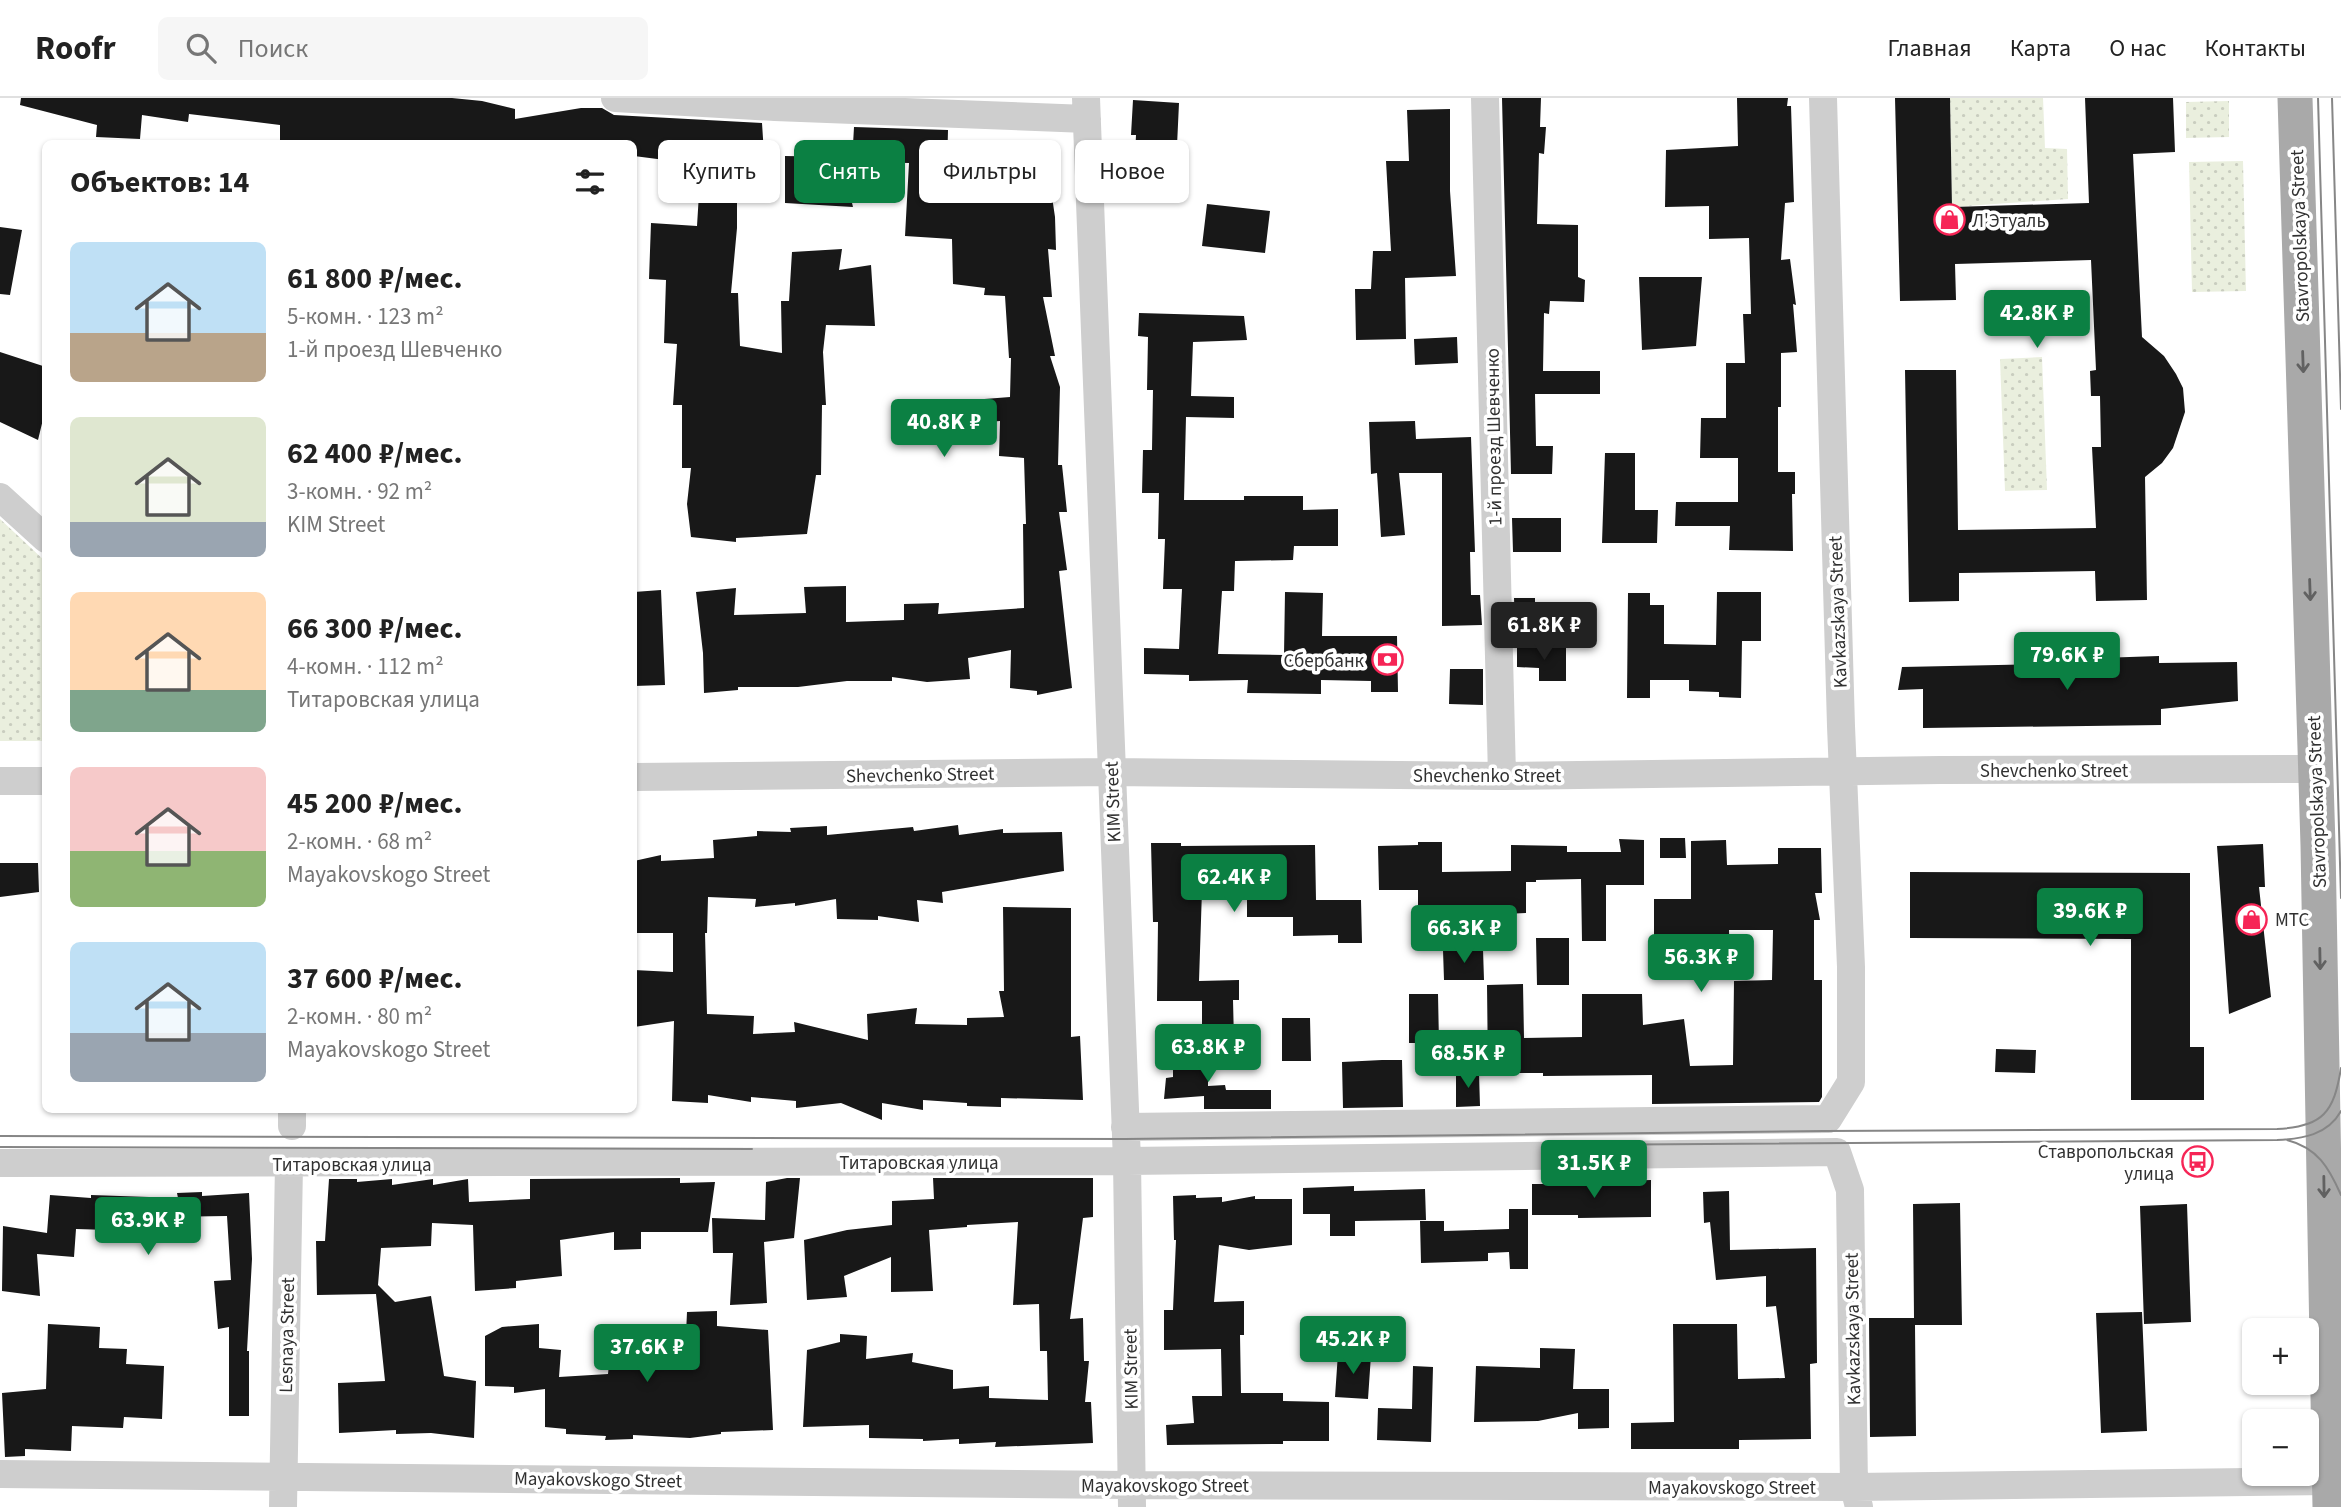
<!DOCTYPE html>
<html lang="ru">
<meta charset="utf-8">
<style>
body{margin:0;font-family:"Source Sans 3",sans-serif;background:#f6f6f6;color:#222;height:100vh;display:flex;flex-direction:column;font-size:26px;white-space:nowrap}
*{box-sizing:border-box;margin:0}
p{font-size:23px;color:#767676}
.icon{flex:none;width:38px;height:38px;fill:none;stroke:currentColor;stroke-width:2;stroke-linecap:round;stroke-linejoin:round}
.map{position:relative;flex:1;overflow:hidden}
.side{position:absolute;left:42px;top:42px;width:595px;height:973px;display:flex;flex-direction:column;background:#fff;border-radius:10px;box-shadow:0 2px 5px #0004}
.side>*{flex:none}
.banner{position:absolute;left:658px;top:42px;width:665px;height:63px;display:flex;gap:14px}
.buttons{position:absolute;left:2242px;top:1220px;display:grid;gap:14px}
.buttons a{display:grid;place-items:center;width:77px;height:77px;border-radius:10px;background:#fff;box-shadow:0 2px 5px #0004;font-size:35px}
.price{position:absolute;translate:-50% -60px;padding:0 16px;border-radius:7px;background:#0b8043;color:#fff;font-size:23px;line-height:46px;filter:drop-shadow(0 2px 4px #0008)}
.price::after{content:'';position:absolute;left:50%;top:42px;width:21px;height:16px;margin-left:-10px;background:inherit;clip-path:polygon(0 0,100% 0,50% 100%)}
.price.on{background:#222;color:#fff}
ul{padding:0;list-style:none}
li{display:flex;align-items:center;gap:21px;height:175px;padding:0 28px}
li span{display:grid;place-items:center;flex:none;width:196px;height:140px;border-radius:10px;color:#555}
li>.icon{margin-inline-start:auto}
span .icon{width:84px;height:84px;fill:#fffc;stroke-width:1}
li b{font-size:30px}
h2{display:flex;justify-content:space-between;align-items:center;height:84px;padding:0 28px;font-size:30px}
.pill{padding:0 24px;border-radius:10px;background:#fff;box-shadow:0 2px 5px #0004;font-size:24px;line-height:63px}
.pill.on{background:#0b8043;color:#fff}
header{display:flex;align-items:center;gap:42px;box-sizing:border-box;height:98px;padding:0 35px;background:#fff;border-bottom:2px solid #e0e0e0}
header strong{font-size:33px}
nav{display:flex;gap:38px;margin-inline-start:auto;font-size:24px}
.search{width:490px;height:63px;background:#f6f6f6;display:flex;align-items:center;gap:18px;box-sizing:border-box;padding:0 24px;border-radius:10px;color:#767676;font-size:26px}
.map>svg:first-child{display:block}
.grass{fill:url(#grass-dots)}
.building{fill:#181818}
.lines{fill:none;stroke-linecap:round;stroke-linejoin:round}
.minor{stroke:#cecece;stroke-width:28}
.major{stroke:#a9a9a9;stroke-width:35}
.tram{stroke:#868686;stroke-width:2}
.oneway{stroke:#616161}
.labels{text-anchor:middle;stroke-width:7;stroke-linejoin:round;paint-order:stroke}
.poi-label{font-size:19px;fill:#313131;stroke:#fff;text-anchor:start}
.street-label{font-size:19px;fill:#313131;stroke:#fff}
</style>
<header>
<strong>Roofr</strong>
<div class="search"><svg class="icon" aria-label="search" viewBox="0 0 24 24"><circle cx="10" cy="10" r="6"/><path d="M15 15l6 6"/></svg>Поиск</div>
<nav><a>Главная</a><a>Карта</a><a>О нас</a><a>Контакты</a></nav>
</header>
<div class="map">
<svg width="2341" height="1409" viewBox="0 0 2341 1409">
<defs>
<pattern id="grass-dots" width="8" height="8" patternUnits="userSpaceOnUse" patternTransform="scale(1.75)"><rect width="8" height="8" fill="#eaefde"/><path d="M2 2h.1M6 6h.1" fill="none" stroke="#c9cdbf" stroke-width="1.8" stroke-linecap="round"/></pattern>
</defs>
<rect width="100%" height="100%" fill="#fff"/>
<path class="grass" d="M1950,0H2043L2045,50L2067,51L2068,101L1952,109Z
M2229,3V39L2186,40V4Z
M2243,63L2246,193L2192,194L2189,64Z
M2042,259L2047,392L2005,393L2000,261Z
M0,421L45,463V643H0Z"/>
<path class="building" d="M21,0H452L482,3L515,11V21L581,10H602L614,17L762,25L764,56L737,61V130L731,195H738L740,248L782,255L781,203H789L792,154L842,151L839,172L871,167L875,228L826,227L823,254L826,307H822L821,377H816L807,436L736,440V444L691,439L687,406L691,370H682V307H673L677,246L664,245L666,182L649,181L651,125L697,128L701,63L665,65V62L634,58V46H280V27L189,16L188,24L142,17L140,41L96,39L97,27L20,7Z
M1502,0H1541L1540,29H1546L1544,56L1539,55L1537,126L1578,127V179L1585,182L1584,204L1550,203L1549,216L1544,215L1543,273H1600V296H1535L1536,348H1553L1552,376H1511Z
M1737,0H1788L1787,8H1791L1794,104L1785,105L1781,162L1790,161L1796,207L1793,206L1797,254L1781,255V309H1778V374H1795V396H1792L1793,453L1729,452L1730,428H1675L1676,404H1738V360H1700L1701,320H1726V265H1745L1743,216H1751L1749,140L1709,141V108L1665,109L1666,52L1738,48Z
M1895,0H1950L1952,109L2089,105L2085,0H2173L2175,54L2133,56L2142,239L2164,258L2176,276L2183,290L2185,314L2173,350L2162,365L2145,379L2147,502L2096,503L2095,473L1959,475V503L1909,504L1905,272H1956L1958,432L2096,430L2092,349H2101L2100,298H2091L2090,273L2096,272L2091,162L1955,166L1956,202L1900,203Z
M1133,2L1179,5L1176,69H1185L1183,102L1133,100L1136,37H1131Z
M1450,11V93L1456,178L1405,180L1406,241L1356,242L1355,191H1371L1373,153H1391L1386,63H1409L1407,12Z
M854,29L948,32L947,72L998,84V53L1046,58L1055,119L1056,152L1048,151L1052,199H1043L1055,258H1050L1060,289L1058,367H1062L1067,414H1059L1067,472L1059,473L1072,590L1037,597V593L1010,590L1011,552L968,560L970,581L927,584L892,579V583H847L798,589H738V592L704,595L703,555L696,494L736,490L734,517L806,515L804,489L846,488V524L904,522V506L939,505L938,516L1024,510L1023,426H1026L1024,360L999,358L1000,323L961,326L959,303L1010,299L1011,260H1009L1005,198L984,197L985,190L953,186L952,141L905,138L909,65L852,64Z
M785,58L841,59L853,109L785,105Z
M1207,106L1270,113L1265,155L1202,148Z
M0,129L22,132L10,197L0,196Z
M1639,179H1702L1696,248L1642,252Z
M1139,215L1244,218L1247,242L1193,244L1191,298L1234,299V320L1186,319L1184,402H1244V398H1303V412L1338,411V448H1294L1293,462L1235,463L1234,493H1222L1218,556L1284,557L1285,494L1323,495L1322,538H1397L1398,594H1371V583L1321,582V596L1247,595L1248,582L1189,583V577L1144,576V550L1179,551L1182,491H1163L1165,441H1158L1159,395H1142L1143,352H1152L1153,292H1147L1148,239L1138,238Z
M1457,239L1458,265L1415,267L1414,241Z
M0,254L46,269V309L38,342L0,324Z
M1415,323L1416,341L1471,339L1475,454H1470L1471,497H1480L1482,527L1442,528V375H1399L1405,437L1381,439L1377,375L1371,376L1369,324Z
M1605,355H1635V412H1658L1657,445H1602Z
M1512,420H1561V454H1513Z
M661,492L665,587L634,588V494Z
M1717,494H1761V543H1742L1741,600L1719,599V594L1689,593V582H1650V600H1627L1628,495H1650V507H1664V546L1716,547Z
M1514,500H1535V527H1515Z
M1517,549L1566,550V583H1539V570L1517,569Z
M2159,558V565L2237,564L2238,603L2161,611V627L1923,630V591L1898,592L1902,569L2040,566L2041,562Z
M1450,571H1483V607L1449,606Z
M958,727L959,737L1003,731V735L1062,734L1064,773L942,794L943,805L917,802L919,824L878,818V822L837,821L836,801L795,808V805L755,809L756,801L708,799L707,835H705L707,916L754,918L753,936L795,934L794,924L868,942L867,916L917,910L915,926L967,927V920L1004,919L999,893H1004L1003,809L1071,810V939L1080,938L1083,1002L1001,1000V1009L967,1008V1005L923,1002V1012L882,1005V1022L841,1005L796,1010V1003L751,999V1004L708,997V1005L672,1003L674,923L634,929V872L673,874V835H634V763L661,757V763L714,760L713,742L757,738V733L791,734L790,730L827,728V737L913,729L914,733Z
M1660,740H1685L1686,760H1660Z
M1619,741L1644,742V787H1606V843H1582L1581,781L1536,782V784H1526V815L1504,816V812L1418,814V792H1379L1378,748L1418,747V744H1442V774L1511,773V747L1567,748V754H1621Z
M1726,742L1727,767L1778,766V750H1821L1822,795H1815L1820,822H1814V882H1822V999L1819,1004L1652,1006V977L1543,978V975H1488L1487,887L1523,886L1524,940L1582,939V896H1642L1643,927L1684,921L1690,968L1733,967L1734,883L1772,882L1773,832H1729L1730,878H1694V860L1654,861V801H1691V743Z
M1151,745H1181V748L1315,747L1316,802H1361L1362,845H1338V837L1293,838V819H1247V792H1202L1199,883L1239,882V902H1233L1234,943L1202,944V903H1157L1158,824H1153Z
M2263,746L2265,789H2259L2271,899L2229,916L2217,748Z
M0,765H38L39,794L0,799Z
M1910,774L2190,775V949H2204V1002H2131V841L1910,840Z
M1536,840H1569V887H1537Z
M1483,851L1484,882H1444L1443,852Z
M1409,896H1438L1439,945H1409Z
M1282,920H1310L1311,963H1282Z
M1208,948V988L1225,987L1226,992H1271V1011H1204V998L1164,1001L1166,980L1173,979V949Z
M1996,951L2036,952L2035,975L1995,974Z
M1382,962H1402L1403,1009L1343,1010L1342,964Z
M1456,975H1479L1480,1008L1456,1009Z
M680,1080V1085L715,1084L708,1134H641V1151L614,1152V1134L560,1142L562,1178L516,1183V1190L475,1193L473,1127L432,1125L431,1148L381,1150L378,1187L395,1204L431,1198L444,1278L476,1283L474,1340L431,1335L396,1336V1332L339,1335L338,1285L385,1283L376,1196L317,1197L316,1143H325L329,1081H357V1084L392,1081V1087L433,1081V1087L468,1081L469,1104L530,1101V1081Z
M787,1080H800L794,1140L764,1144L767,1205L730,1207L733,1155H713L712,1120L765,1122L766,1084Z
M933,1080H1093V1119L1083,1120L1070,1221L1083,1220L1084,1263H1089L1085,1304H1091L1093,1345L995,1349L996,1344L959,1346V1341L923,1343V1341L869,1340V1327L803,1329L807,1252L840,1244V1236L867,1238L866,1261L913,1255L912,1264L953,1272V1291L989,1288V1300L1048,1302L1047,1253H1040L1039,1206L1013,1207L1018,1124L967,1127V1129L929,1132L933,1193L891,1194V1159L844,1178L847,1199L807,1202L804,1142L847,1132L892,1127V1103L934,1101Z
M1651,1082V1119L1578,1120V1117H1532V1086H1621V1083Z
M1354,1088V1093L1425,1091L1426,1122L1355,1123V1138H1330V1116H1303V1090Z
M1729,1093L1730,1152L1816,1150L1817,1265L1810,1266L1811,1341L1739,1342V1351H1631V1325L1674,1324L1673,1226H1737L1738,1281L1785,1280L1776,1208L1766,1209V1178L1716,1182L1710,1124L1704,1125L1703,1094Z
M202,1094V1098L249,1095L252,1161L247,1253H249V1318H229V1229L218,1231L214,1183L231,1182L227,1118L162,1119L161,1130L109,1129V1132L76,1131L74,1159L37,1156L40,1198L2,1193L3,1128L47,1135L50,1097L91,1100V1097L178,1100L177,1095Z
M1196,1097V1100L1222,1099V1104L1255,1098V1101H1292V1147L1249,1152L1219,1147L1214,1204L1244,1203V1237H1240L1241,1295H1283V1303L1329,1304V1343H1283V1346L1167,1347L1166,1327L1194,1325L1192,1298H1222L1221,1251L1164,1252V1212H1173L1176,1142H1174L1173,1098Z
M1960,1105L1962,1227H1915L1916,1338L1870,1339L1869,1220H1914L1913,1106Z
M2187,1106L2191,1224L2144,1226L2140,1108Z
M1509,1111H1528V1171H1510L1509,1154L1488,1155V1163L1421,1165L1420,1123H1444V1133L1509,1131Z
M717,1213V1228L768,1232L773,1332L721,1334V1336L690,1340L633,1337V1341L605,1342L606,1338L566,1336V1331L545,1329V1291L514,1295V1289L485,1288V1238L502,1229L539,1226V1250L561,1252L559,1279L608,1276L609,1266L637,1272L636,1262L685,1258L687,1214Z
M2142,1214L2147,1333L2101,1335L2096,1215Z
M48,1226L100,1229L99,1250L127,1251L126,1266L164,1268L162,1321L124,1319L123,1330L72,1328L71,1353L25,1351V1358L5,1359L2,1295L46,1291Z
M1540,1250L1575,1251L1573,1291H1609V1330L1578,1331V1315L1538,1323L1474,1324L1476,1268L1540,1270Z
M1338,1255L1371,1257L1368,1301L1335,1299Z
M1413,1268L1433,1269L1431,1344L1377,1342L1378,1310L1412,1311Z"/>
<g class="lines">
<path class="minor" d="M615,0L775,9L1087,21
M1086,0L1127,1063L1132,1409
M1485,0L1502,678
M0,399L46,441
M634,679L1111,674L1502,678L1940,672L2315,671
M0,683H46
M292,1028V1012
M1125,1029L1828,1021L1851,984V869L1841,628L1823,0
M0,1065L1127,1063L1837,1054L1850,1092L1854,1389L1859,1409
M0,1376L1131,1387L1854,1389L2330,1383
M283,1409L289,1066"/>
<path class="major" d="M2295,0L2318,747L2330,1409"/>
<path class="tram" d="M2318,0L2341,800
M2332,0L2341,311
M0,1038L1125,1041L1824,1033L2277,1031C2323,1029 2334,1014 2341,970
M2287,1042C2318,1050 2329,1070 2341,1097
M1561,1047L2277,1042C2302,1041 2328,1037 2341,1013
M0,1049L752,1051"/>
</g>
<defs><path id="oneway-shaft" d="M-6 0H5M1.5-3L5.5 0L1.5 3" fill="none" stroke-width="1.6" stroke-linecap="round" stroke-linejoin="round" transform="scale(1.75)"/></defs>
<g class="oneway">
<use href="#oneway-shaft" transform="translate(2303 264) rotate(88)"/>
<use href="#oneway-shaft" transform="translate(2310 492) rotate(88)"/>
<use href="#oneway-shaft" transform="translate(2320 861) rotate(89)"/>
<use href="#oneway-shaft" transform="translate(2324 1089) rotate(89)"/>
</g>
<defs>
<symbol id="shop-ring" viewBox="-11 -11 22 22"><circle r="9.5" fill="#fff" stroke="#f62556" stroke-width="1.5"/><path d="M-5-2.5h2.3a2.7 3.5 0 0 1 5.4 0H5L5.5 6h-11ZM-1.5-2.5h3a1.5 2.3 0 0 0-3 0Z" fill="#f62556"/></symbol>
<symbol id="bank-ring" viewBox="-11 -11 22 22"><circle r="9.5" fill="#fff" stroke="#f62556" stroke-width="1.5"/><path d="M-6-4H6V4H-6ZM0-2.3a2.3 2.3 0 1 0 0 4.6a2.3 2.3 0 1 0 0-4.6Z" fill="#f62556"/></symbol>
<symbol id="bus-ring" viewBox="-11 -11 22 22"><circle r="9.5" fill="#fff" stroke="#f62556" stroke-width="1.5"/><path d="M-5-6H5V4H4V6H2V4H-2V6H-4V4H-5ZM-3.5-4V0h7V-4ZM-3.5 1.2v1.5H-2V1.2ZM2 1.2v1.5H3.5V1.2Z" fill="#f62556"/></symbol>
</defs>
<g fill-rule="evenodd">
<use href="#shop-ring" x="1932" y="104" width="35" height="35"/>
<use href="#bank-ring" x="1370" y="544" width="35" height="35"/>
<use href="#shop-ring" x="2234" y="804" width="35" height="35"/>
<use href="#bus-ring" x="2180" y="1046" width="35" height="35"/>
</g>
<g class="labels">
<g class="poi-label">
<text x="1972" y="129">Л'Этуаль</text>
<text x="1364" y="569" text-anchor="end">Сбербанк</text>
<text x="2275" y="828">МТС</text>
<text x="2174" y="1060" text-anchor="end">Ставропольская<tspan x="2174" dy="22">улица</tspan></text>
</g>
<g class="street-label">
<text transform="translate(2299 138) rotate(-92)" y="7">Stavropolskaya Street</text>
<text transform="translate(1493 339) rotate(-91)" y="7">1-й проезд Шевченко</text>
<text transform="translate(1837 514) rotate(-92)" y="7">Kavkazskaya Street</text>
<text x="2054" y="679">Shevchenko Street</text>
<text transform="translate(920 676) rotate(-1)" y="7">Shevchenko Street</text>
<text x="1487" y="684">Shevchenko Street</text>
<text transform="translate(1112 704) rotate(-92)" y="7">KIM Street</text>
<text transform="translate(2316 704) rotate(-92)" y="7">Stavropolskaya Street</text>
<text x="919" y="1071">Титаровская улица</text>
<text x="352" y="1073">Титаровская улица</text>
<text transform="translate(1852 1231) rotate(-91)" y="7">Kavkazskaya Street</text>
<text transform="translate(286 1237) rotate(-89)" y="7">Lesnaya Street</text>
<text transform="translate(1130 1271) rotate(-91)" y="7">KIM Street</text>
<text transform="translate(598 1381) rotate(1)" y="7">Mayakovskogo Street</text>
<text x="1165" y="1394">Mayakovskogo Street</text>
<text x="1732" y="1396">Mayakovskogo Street</text>
</g>
</g>
</svg>
<div class="buttons">
<a>+</a>
<a>−</a>
</div>
<b class="price" style="left:2037px;top:252px">42.8K ₽</b>
<b class="price" style="left:944px;top:361px">40.8K ₽</b>
<b class="price on" style="left:1544px;top:564px">61.8K ₽</b>
<b class="price" style="left:2067px;top:594px">79.6K ₽</b>
<b class="price" style="left:1234px;top:816px">62.4K ₽</b>
<b class="price" style="left:2090px;top:850px">39.6K ₽</b>
<b class="price" style="left:1464px;top:867px">66.3K ₽</b>
<b class="price" style="left:1701px;top:896px">56.3K ₽</b>
<b class="price" style="left:1208px;top:986px">63.8K ₽</b>
<b class="price" style="left:1468px;top:992px">68.5K ₽</b>
<b class="price" style="left:1594px;top:1102px">31.5K ₽</b>
<b class="price" style="left:148px;top:1159px">63.9K ₽</b>
<b class="price" style="left:1353px;top:1278px">45.2K ₽</b>
<b class="price" style="left:647px;top:1286px">37.6K ₽</b>
<div class="banner">
<a class="pill">Купить</a>
<a class="pill on">Снять</a>
<a class="pill">Фильтры</a>
<a class="pill">Новое</a>
</div>
<section class="side">
<h2>Объектов: 14<svg class="icon" aria-label="filters" viewBox="0 0 24 24"><path d="M4 7h16M4 17h16"/><circle cx="9" cy="7" r="2"/><circle cx="15" cy="17" r="2"/></svg></h2>
<ul>
<li><span style="background:linear-gradient(#bfe0f5 65%,#b9a48a 0)"><svg class="icon" aria-label="home" viewBox="0 0 24 24"><path d="M3 11l9-7 9 7M6 9v11h12V9"/></svg></span><div><b>61 800 ₽/мес.</b><p>5-комн. · 123 m²</p><p>1-й проезд Шевченко</p></div></li>
<li><span style="background:linear-gradient(#dfe7d0 75%,#9aa5b1 0)"><svg class="icon" aria-label="home" viewBox="0 0 24 24"><path d="M3 11l9-7 9 7M6 9v11h12V9"/></svg></span><div><b>62 400 ₽/мес.</b><p>3-комн. · 92 m²</p><p>KIM Street</p></div></li>
<li><span style="background:linear-gradient(#ffd9b3 70%,#7fa58c 0)"><svg class="icon" aria-label="home" viewBox="0 0 24 24"><path d="M3 11l9-7 9 7M6 9v11h12V9"/></svg></span><div><b>66 300 ₽/мес.</b><p>4-комн. · 112 m²</p><p>Титаровская улица</p></div></li>
<li><span style="background:linear-gradient(#f6c9c9 60%,#8fb573 0)"><svg class="icon" aria-label="home" viewBox="0 0 24 24"><path d="M3 11l9-7 9 7M6 9v11h12V9"/></svg></span><div><b>45 200 ₽/мес.</b><p>2-комн. · 68 m²</p><p>Mayakovskogo Street</p></div></li>
<li><span style="background:linear-gradient(#bfe0f5 65%,#9aa5b1 0)"><svg class="icon" aria-label="home" viewBox="0 0 24 24"><path d="M3 11l9-7 9 7M6 9v11h12V9"/></svg></span><div><b>37 600 ₽/мес.</b><p>2-комн. · 80 m²</p><p>Mayakovskogo Street</p></div></li>
</ul>
</section>
</div>
